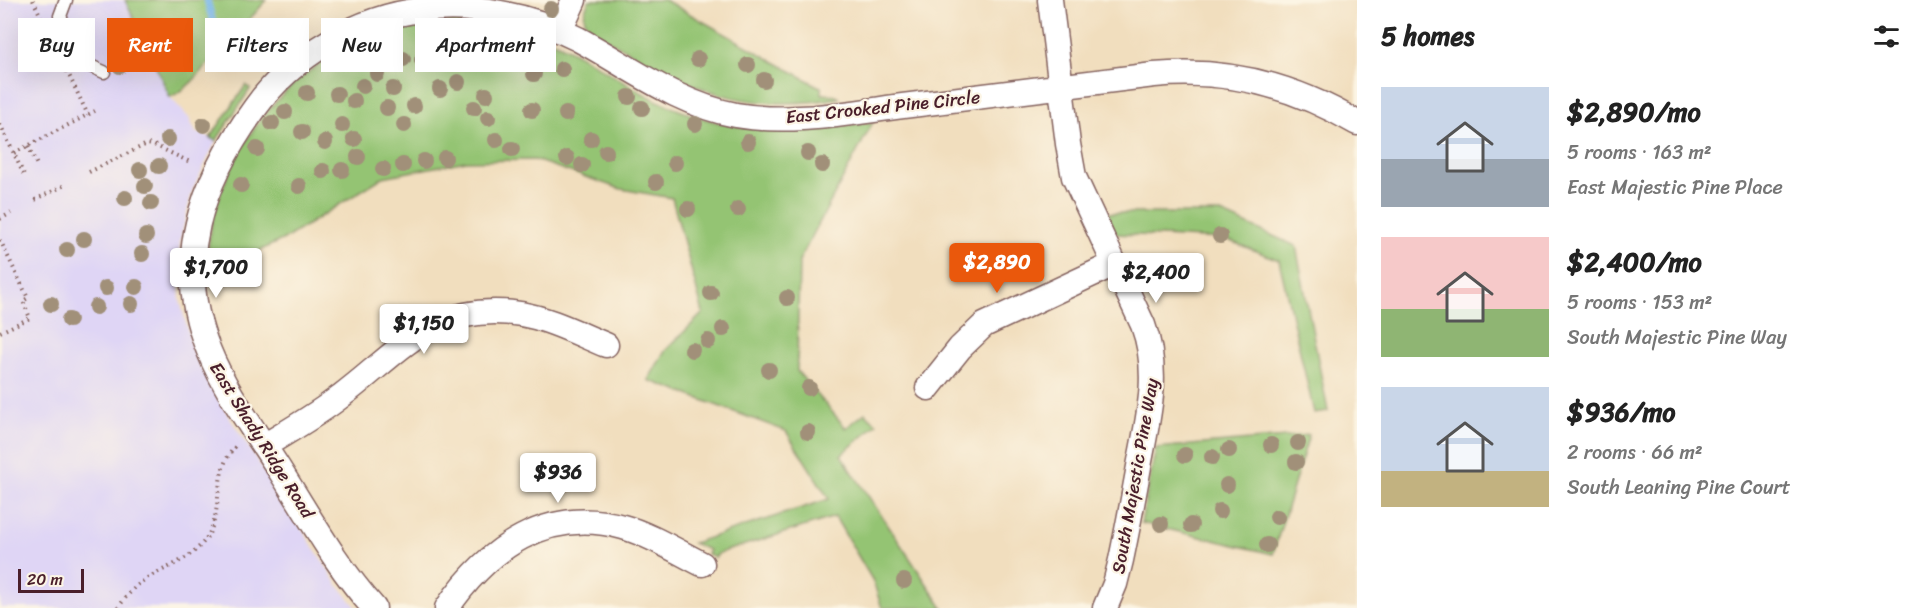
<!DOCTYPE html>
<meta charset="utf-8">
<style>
body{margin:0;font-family:Sriracha,sans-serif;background:#f6f6f6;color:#222;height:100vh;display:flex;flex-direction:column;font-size:22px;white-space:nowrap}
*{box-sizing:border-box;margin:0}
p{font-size:20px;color:#767676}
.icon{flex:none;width:33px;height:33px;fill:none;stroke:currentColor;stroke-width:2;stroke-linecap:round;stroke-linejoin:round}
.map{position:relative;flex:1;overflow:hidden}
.panel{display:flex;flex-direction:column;background:#fff;width:570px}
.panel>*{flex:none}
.hud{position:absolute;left:18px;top:18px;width:570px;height:54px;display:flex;gap:12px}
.scale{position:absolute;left:18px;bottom:15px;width:66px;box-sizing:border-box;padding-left:6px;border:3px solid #4a1f2b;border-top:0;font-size:16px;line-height:21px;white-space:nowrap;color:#4a1f2b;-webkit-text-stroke:4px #fcf5e5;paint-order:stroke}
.price{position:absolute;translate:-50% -51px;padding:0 14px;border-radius:6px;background:#fff;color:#222;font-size:20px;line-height:39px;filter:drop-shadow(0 2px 3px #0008)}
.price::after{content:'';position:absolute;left:50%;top:36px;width:18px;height:14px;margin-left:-9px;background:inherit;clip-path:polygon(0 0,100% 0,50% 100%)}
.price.active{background:#ea580c;color:#fff}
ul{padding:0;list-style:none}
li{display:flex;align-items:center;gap:18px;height:150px;padding:0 24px}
li span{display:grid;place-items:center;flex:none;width:168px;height:120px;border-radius:0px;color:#555}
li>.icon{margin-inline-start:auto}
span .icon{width:72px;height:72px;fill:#fffc;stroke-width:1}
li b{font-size:26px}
h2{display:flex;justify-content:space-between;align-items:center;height:72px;padding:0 24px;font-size:26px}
.tag{padding:0 21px;border-radius:0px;background:#fff;box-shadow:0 6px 24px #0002;font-size:21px;line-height:54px}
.tag.active{background:#ea580c;color:#fff}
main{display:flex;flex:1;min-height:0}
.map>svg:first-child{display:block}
.built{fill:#dfd5f5}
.green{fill:#94c473;stroke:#6f724f;stroke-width:1.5}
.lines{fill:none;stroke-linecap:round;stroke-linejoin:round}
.stream{stroke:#76b6ea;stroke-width:7}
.lane-casing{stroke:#84625e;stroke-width:15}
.street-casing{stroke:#84625e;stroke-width:27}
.path{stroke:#84625e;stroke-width:4;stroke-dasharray:1.5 4.5;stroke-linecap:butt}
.lane{stroke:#fff;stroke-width:12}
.street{stroke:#fff;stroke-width:24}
.tree{fill:#a19079}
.labels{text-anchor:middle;stroke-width:4.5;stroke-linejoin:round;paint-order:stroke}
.street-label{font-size:18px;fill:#4a1f2b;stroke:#fcf5e5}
</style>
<main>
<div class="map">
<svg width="1357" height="608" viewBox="0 0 1357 608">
<rect width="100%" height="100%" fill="#fcf5e5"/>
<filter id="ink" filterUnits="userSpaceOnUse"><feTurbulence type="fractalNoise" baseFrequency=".0167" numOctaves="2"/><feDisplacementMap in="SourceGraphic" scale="12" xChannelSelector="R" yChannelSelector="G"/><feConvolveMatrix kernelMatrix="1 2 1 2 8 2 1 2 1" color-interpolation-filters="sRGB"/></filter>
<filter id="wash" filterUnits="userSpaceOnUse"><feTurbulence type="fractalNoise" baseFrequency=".008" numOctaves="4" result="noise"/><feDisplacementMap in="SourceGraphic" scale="24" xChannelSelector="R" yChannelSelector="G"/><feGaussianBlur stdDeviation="1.35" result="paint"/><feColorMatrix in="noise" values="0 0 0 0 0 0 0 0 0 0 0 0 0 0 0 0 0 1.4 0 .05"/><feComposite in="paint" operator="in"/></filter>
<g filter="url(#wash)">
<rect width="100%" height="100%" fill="#f1debe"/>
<path class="built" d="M0,0H125L170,97L189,118L196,133L204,134L216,141L192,191L180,241L178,269L180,301L191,343L201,368L229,417L338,585L357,608H0Z"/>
<path class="green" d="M125,0H266C254,17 238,29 224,45C206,63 195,86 170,97Z
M589,0H665L816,85L821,87L822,94L835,95L839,98C756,112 705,97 634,54C619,46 603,39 590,29C581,19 584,12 589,0Z
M460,21C493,24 524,29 554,42C597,61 634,94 679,110C748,137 800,132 873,122L799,261L797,371L846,428L865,413L877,424L841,455L943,608H882L873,581L835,517L719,553L715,558L707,554L709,550L693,543L829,499L786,431L648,380L665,351L703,313L672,198L621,189L535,160L466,161L383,177L288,237L207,276C204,187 262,92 341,51C378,31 419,23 460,21Z
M246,85L250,89L216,141L210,138Z
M1106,213H1221L1296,246L1328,411L1314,413L1279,260L1225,239L1116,234Z
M1309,435L1273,554L1141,523L1156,448Z"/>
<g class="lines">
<path class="stream" d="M207,0L215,30L220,35"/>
</g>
</g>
<g filter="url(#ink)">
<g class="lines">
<defs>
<path id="lane" d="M66,0L60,16L80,59L88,65L104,72"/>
<path id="street" d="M1050,0L1068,144L1074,177L1143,325C1160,371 1149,414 1140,461C1134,494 1128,527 1121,560L1115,584L1105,608
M560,31L574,0
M928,388L960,348L984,325L1114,264
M264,446C290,430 317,415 341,396C402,350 434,301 521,314C550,319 579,334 606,345
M374,608C337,567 309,516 279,469C255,431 226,393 209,351C172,262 201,182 255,108C292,56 358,17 422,10C475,4 530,15 578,39C630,67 677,104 736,115C793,125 854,112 911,105C992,95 1073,85 1154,75C1226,68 1295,86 1357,123
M447,608C488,548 547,506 623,527C649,534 678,552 702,564"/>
</defs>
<use href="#lane" class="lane-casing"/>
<use href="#street" class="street-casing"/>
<path class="path" d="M33,0L43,21
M67,71L88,115
M0,124L24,175
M28,146L38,167
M14,153L95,111
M89,172L147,144L154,145L192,163
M35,200L65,185
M0,219L11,213
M0,240L28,298L23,301L30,318L0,332
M118,608C126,596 135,586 147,578C167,567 191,559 205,540C226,511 210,470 237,445"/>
<use href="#lane" class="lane"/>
<use href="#street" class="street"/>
</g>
<g class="tree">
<circle cx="551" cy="9" r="8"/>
<circle cx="454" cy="34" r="8"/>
<circle cx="391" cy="42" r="8"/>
<circle cx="362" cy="53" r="8"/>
<circle cx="403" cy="59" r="8"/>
<circle cx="698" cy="59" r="8"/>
<circle cx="422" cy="60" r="8"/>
<circle cx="443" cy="61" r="8"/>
<circle cx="343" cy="62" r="8"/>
<circle cx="513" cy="62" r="8"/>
<circle cx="748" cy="65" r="8"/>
<circle cx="120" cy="66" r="8"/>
<circle cx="562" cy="69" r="8"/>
<circle cx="377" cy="74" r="8"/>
<circle cx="534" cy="74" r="8"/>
<circle cx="764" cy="80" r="8"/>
<circle cx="458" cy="82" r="8"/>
<circle cx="363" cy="86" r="8"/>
<circle cx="393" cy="89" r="8"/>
<circle cx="440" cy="89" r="8"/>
<circle cx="307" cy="93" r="8"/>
<circle cx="337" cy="94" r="8"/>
<circle cx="486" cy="95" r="8"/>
<circle cx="629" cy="97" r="8"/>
<circle cx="354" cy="101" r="8"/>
<circle cx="414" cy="106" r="8"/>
<circle cx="387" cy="108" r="8"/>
<circle cx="474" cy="108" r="8"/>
<circle cx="642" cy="108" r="8"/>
<circle cx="532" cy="110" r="8"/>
<circle cx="285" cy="112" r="8"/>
<circle cx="566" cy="114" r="8"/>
<circle cx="488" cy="118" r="8"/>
<circle cx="272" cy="123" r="8"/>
<circle cx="695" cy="124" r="8"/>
<circle cx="204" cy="125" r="8"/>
<circle cx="342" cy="125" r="8"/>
<circle cx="404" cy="125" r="8"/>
<circle cx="302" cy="132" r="8"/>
<circle cx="168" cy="139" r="8"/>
<circle cx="354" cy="139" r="8"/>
<circle cx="591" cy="139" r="8"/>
<circle cx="496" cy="140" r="8"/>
<circle cx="325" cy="142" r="8"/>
<circle cx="748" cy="142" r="8"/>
<circle cx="257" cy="149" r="8"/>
<circle cx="512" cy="149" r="8"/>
<circle cx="606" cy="152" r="8"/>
<circle cx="808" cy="153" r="8"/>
<circle cx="358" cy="157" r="8"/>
<circle cx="445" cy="158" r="8"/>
<circle cx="567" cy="158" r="8"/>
<circle cx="424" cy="161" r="8"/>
<circle cx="675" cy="163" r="8"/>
<circle cx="403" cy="165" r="8"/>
<circle cx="582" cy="165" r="8"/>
<circle cx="822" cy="165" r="8"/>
<circle cx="159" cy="166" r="8"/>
<circle cx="383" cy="169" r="8"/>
<circle cx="140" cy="170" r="8"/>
<circle cx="342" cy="170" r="8"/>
<circle cx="323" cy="171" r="8"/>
<circle cx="656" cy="182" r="8"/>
<circle cx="241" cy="185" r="8"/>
<circle cx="145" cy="186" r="8"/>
<circle cx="299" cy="186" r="8"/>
<circle cx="125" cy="198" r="8"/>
<circle cx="151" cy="203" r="8"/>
<circle cx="688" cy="209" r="8"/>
<circle cx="738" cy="209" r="8"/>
<circle cx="146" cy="236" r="8"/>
<circle cx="1220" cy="236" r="8"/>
<circle cx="84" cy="239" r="8"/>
<circle cx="67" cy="250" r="8"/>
<circle cx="142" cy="254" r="8"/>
<circle cx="136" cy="287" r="8"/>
<circle cx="106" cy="288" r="8"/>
<circle cx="711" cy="293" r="8"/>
<circle cx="787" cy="298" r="8"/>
<circle cx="51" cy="304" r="8"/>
<circle cx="131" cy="304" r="8"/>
<circle cx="96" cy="307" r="8"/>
<circle cx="69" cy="320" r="8"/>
<circle cx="723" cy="329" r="8"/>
<circle cx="708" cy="341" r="8"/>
<circle cx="692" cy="350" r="8"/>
<circle cx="769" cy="370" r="8"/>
<circle cx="809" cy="388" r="8"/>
<circle cx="808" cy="432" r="8"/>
<circle cx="1298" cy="443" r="8"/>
<circle cx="1271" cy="445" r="8"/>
<circle cx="1229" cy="450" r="8"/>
<circle cx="1185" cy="455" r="8"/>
<circle cx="1212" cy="457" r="8"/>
<circle cx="1296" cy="462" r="8"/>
<circle cx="1227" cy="485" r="8"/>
<circle cx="1220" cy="511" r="8"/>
<circle cx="1277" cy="517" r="8"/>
<circle cx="1161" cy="524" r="8"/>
<circle cx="1191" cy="525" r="8"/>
<circle cx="1267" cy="545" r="8"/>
<circle cx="904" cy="581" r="8"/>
</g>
</g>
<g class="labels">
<g class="street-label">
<text transform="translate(883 107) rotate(-6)" y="6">East Crooked Pine Circle</text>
<text transform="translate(262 440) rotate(58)" y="6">East Shady Ridge Road</text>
<text transform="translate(1135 476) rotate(-80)" y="6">South Majestic Pine Way</text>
</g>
</g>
</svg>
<div class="scale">20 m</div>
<b class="price active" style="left:997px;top:294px">$2,890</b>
<b class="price" style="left:216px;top:299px">$1,700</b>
<b class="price" style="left:1156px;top:304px">$2,400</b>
<b class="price" style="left:424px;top:355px">$1,150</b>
<b class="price" style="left:558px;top:504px">$936</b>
<div class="hud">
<a class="tag">Buy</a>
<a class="tag active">Rent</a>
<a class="tag">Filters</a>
<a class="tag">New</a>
<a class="tag">Apartment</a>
</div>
</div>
<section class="panel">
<h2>5 homes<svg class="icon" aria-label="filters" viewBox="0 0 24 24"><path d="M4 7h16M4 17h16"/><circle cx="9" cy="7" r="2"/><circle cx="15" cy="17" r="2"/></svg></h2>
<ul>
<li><span style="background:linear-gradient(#c9d6e8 60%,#9aa5b1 0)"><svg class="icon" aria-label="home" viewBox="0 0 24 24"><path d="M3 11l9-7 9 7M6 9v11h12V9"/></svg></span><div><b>$2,890/mo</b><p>5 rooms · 163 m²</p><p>East Majestic Pine Place</p></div></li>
<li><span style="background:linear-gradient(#f6c9c9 60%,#8fb573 0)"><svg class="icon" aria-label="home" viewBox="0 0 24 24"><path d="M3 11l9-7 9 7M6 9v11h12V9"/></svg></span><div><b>$2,400/mo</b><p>5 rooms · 153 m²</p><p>South Majestic Pine Way</p></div></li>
<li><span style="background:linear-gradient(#c9d6e8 70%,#c2b280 0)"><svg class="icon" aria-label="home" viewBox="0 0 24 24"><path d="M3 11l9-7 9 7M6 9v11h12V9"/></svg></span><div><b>$936/mo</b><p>2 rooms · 66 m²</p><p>South Leaning Pine Court</p></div></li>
</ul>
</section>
</main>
